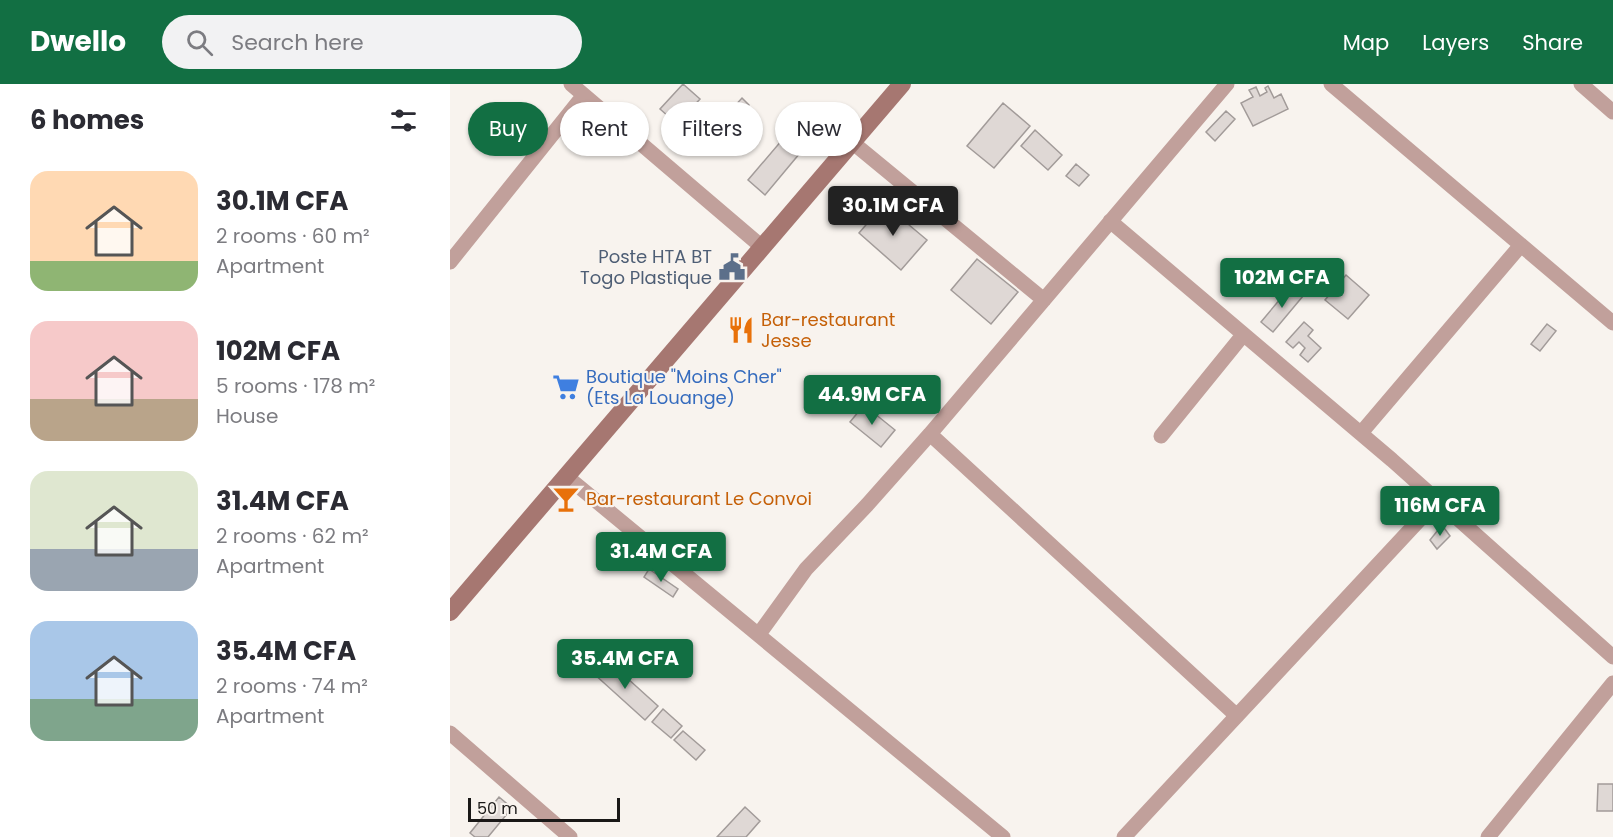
<!DOCTYPE html>
<meta charset="utf-8">
<style>
body{margin:0;font-family:Poppins,sans-serif;background:#f2f2f3;color:#2b2b33;height:100vh;display:flex;flex-direction:column;font-size:22px;white-space:nowrap}
*{box-sizing:border-box;margin:0}
p{font-size:20px;color:#7c7c81}
.icon{flex:none;width:33px;height:33px;fill:none;stroke:currentColor;stroke-width:2;stroke-linecap:round;stroke-linejoin:round}
.map{position:relative;flex:1;overflow:hidden}
.sheet{display:flex;flex-direction:column;background:#fff;width:450px}
.sheet>*{flex:none}
.banner{position:absolute;left:18px;top:18px;width:570px;height:54px;display:flex;gap:12px}
.scale{position:absolute;left:18px;bottom:15px;width:152px;box-sizing:border-box;padding-left:6px;border:3px solid #1a1817;border-top:0;font-size:16px;line-height:21px;white-space:nowrap;color:#1a1817;-webkit-text-stroke:4px #f8f3ee;paint-order:stroke}
.price{position:absolute;translate:-50% -51px;padding:0 14px;border-radius:6px;background:#126f43;color:#fff;font-size:20px;line-height:39px;filter:drop-shadow(0 2px 3px #0008)}
.price::after{content:'';position:absolute;left:50%;top:36px;width:18px;height:14px;margin-left:-9px;background:inherit;clip-path:polygon(0 0,100% 0,50% 100%)}
.price.selected{background:#222;color:#fff}
ul{padding:0;list-style:none}
li{display:flex;align-items:center;gap:18px;height:150px;padding:0 30px}
li span{display:grid;place-items:center;flex:none;width:168px;height:120px;border-radius:18px;color:#555}
li>.icon{margin-inline-start:auto}
span .icon{width:72px;height:72px;fill:#fffc;stroke-width:1}
li b{font-size:26px}
h2{display:flex;justify-content:space-between;align-items:center;height:72px;padding:0 30px;font-size:26px}
.tag{padding:0 21px;border-radius:27px;background:#fff;box-shadow:0 2px 4px #0004;font-size:21px;line-height:54px}
.tag.selected{background:#126f43;color:#fff}
header{display:flex;align-items:center;gap:36px;box-sizing:border-box;height:84px;padding:0 30px;background:#126f43;color:#fff}
header strong{font-size:28px}
nav{display:flex;gap:33px;margin-inline-start:auto;font-size:21px}
.search{width:420px;height:54px;background:#f2f2f3;display:flex;align-items:center;gap:15px;box-sizing:border-box;padding:0 21px;border-radius:33px;color:#7c7c81;font-size:22px}
main{display:flex;flex:1;min-height:0}
.map>svg:first-child{display:block}
.building{fill:#dfd8d5;stroke:#a29b99;stroke-width:1.5}
.lines{fill:none;stroke-linecap:round;stroke-linejoin:round}
.street{stroke:#c1a09b;stroke-width:15}
.secondary{stroke:#a67771;stroke-width:18}
.labels{text-anchor:middle;stroke-width:4.5;stroke-linejoin:round;paint-order:stroke}
.service-label{font-size:18px;fill:#4e5e75;stroke:#f8f3ee;text-anchor:end}
.food-label{font-size:18px;fill:#c56008;stroke:#f8f3ee;text-anchor:start}
.shop-label{font-size:18px;fill:#366cbe;stroke:#f8f3ee;text-anchor:start}
</style>
<header>
<strong>Dwello</strong>
<div class="search"><svg class="icon" aria-label="search" viewBox="0 0 24 24"><circle cx="10" cy="10" r="6"/><path d="M15 15l6 6"/></svg>Search here</div>
<nav><a>Map</a><a>Layers</a><a>Share</a></nav>
</header>
<main>
<section class="sheet">
<h2>6 homes<svg class="icon" aria-label="filters" viewBox="0 0 24 24"><path d="M4 7h16M4 17h16"/><circle cx="9" cy="7" r="2"/><circle cx="15" cy="17" r="2"/></svg></h2>
<ul>
<li><span style="background:linear-gradient(#ffd9b3 75%,#8fb573 0)"><svg class="icon" aria-label="home" viewBox="0 0 24 24"><path d="M3 11l9-7 9 7M6 9v11h12V9"/></svg></span><div><b>30.1M CFA</b><p>2 rooms · 60 m²</p><p>Apartment</p></div></li>
<li><span style="background:linear-gradient(#f6c9c9 65%,#b9a48a 0)"><svg class="icon" aria-label="home" viewBox="0 0 24 24"><path d="M3 11l9-7 9 7M6 9v11h12V9"/></svg></span><div><b>102M CFA</b><p>5 rooms · 178 m²</p><p>House</p></div></li>
<li><span style="background:linear-gradient(#dfe7d0 65%,#9aa5b1 0)"><svg class="icon" aria-label="home" viewBox="0 0 24 24"><path d="M3 11l9-7 9 7M6 9v11h12V9"/></svg></span><div><b>31.4M CFA</b><p>2 rooms · 62 m²</p><p>Apartment</p></div></li>
<li><span style="background:linear-gradient(#a9c7e8 65%,#7fa58c 0)"><svg class="icon" aria-label="home" viewBox="0 0 24 24"><path d="M3 11l9-7 9 7M6 9v11h12V9"/></svg></span><div><b>35.4M CFA</b><p>2 rooms · 74 m²</p><p>Apartment</p></div></li>
</ul>
</section>
<div class="map">
<svg width="1163" height="753" viewBox="0 0 1163 753">
<rect width="100%" height="100%" fill="#f8f3ee"/>
<path class="building" d="M233,0L250,15L227,40L210,25Z
M818,2L824,14L831,10L838,25L803,42L791,19L803,13L799,6L806,3L810,12L817,8L815,4Z
M292,14L299,21L265,58L257,52Z
M553,19L580,42L544,84L517,62Z
M776,27L785,35L765,57L756,48Z
M585,46L612,71L598,86L571,62Z
M338,49L355,63L315,111L298,96Z
M626,80L639,91L629,102L616,92Z
M434,120L477,156L451,186L409,149Z
M527,175L568,208L541,240L501,206Z
M896,191L919,211L898,235L875,216Z
M841,202L853,212L823,248L811,238Z
M854,238L863,246L858,252L871,264L858,278L850,271L855,264L849,258L843,264L836,258Z
M1097,240L1106,247L1090,267L1081,260Z
M414,321L445,346L431,363L400,338Z
M992,441L1000,452L987,465L980,456Z
M199,485L228,505L223,513L194,493Z
M156,575L208,622L195,636L143,589Z
M213,625L232,642L221,654L202,638Z
M233,647L255,666L246,676L224,656Z
M1148,700H1163V727H1147Z
M49,713L62,724L38,753H25L20,749Z
M295,723L310,737L296,753H267Z"/>
<g class="lines">
<path class="street" d="M121,0L312,163
M881,0L1163,239
M1131,0L1163,28
M402,58L594,216
M660,137L942,376L1163,573
M0,178L134,11
M911,349L1071,161
M480,350L787,632
M711,352L793,251
M116,392L553,753
M309,550L356,485L417,421L480,350L777,0
M0,649L120,753
M674,753L987,417
M1038,753L1163,599"/>
<path class="secondary" d="M0,528L452,0"/>
</g>
<defs>
<symbol id="civic-bare" viewBox="-9 -9 18 18"><path d="M-.6-6.5H3V-4.5H.6V-3L4-1V1h2V6H-6V1h2V-1L-.6-3ZM-1.2 2.5V6h2.4V2.5Z" fill="#5c6f8a" stroke="#f8f3ee" stroke-width="2.5" paint-order="stroke"/></symbol>
<symbol id="restaurant-bare" viewBox="-9 -9 18 18"><path d="M-5-6h1v4h1v-4h1v4h1v-4h1v5L-1.5 .5V6h-2V.5L-5-1ZM5-6V6H3V1.5H1.5Q1.5-4 5-6Z" fill="#e8710a" stroke="#f8f3ee" stroke-width="2.5" paint-order="stroke"/></symbol>
<symbol id="supermarket-bare" viewBox="-9 -9 18 18"><path d="M-6-5.5h2.5l.6 2H6L4.5 2H-2.5L-4.4-4H-6ZM-1.5 3.2a1.3 1.3 0 1 0 .1 0ZM3 3.2a1.3 1.3 0 1 0 .1 0Z" fill="#3f7fe0" stroke="#f8f3ee" stroke-width="2.5" paint-order="stroke"/></symbol>
<symbol id="bar-bare" viewBox="-9 -9 18 18"><path d="M-6-5H6L.8 .8V4.5H3.5V6h-7V4.5H-.8V.8Z" fill="#e8710a" stroke="#f8f3ee" stroke-width="2.5" paint-order="stroke"/></symbol>
</defs>
<g fill-rule="evenodd">
<use href="#civic-bare" x="263" y="164" width="38" height="38"/>
<use href="#restaurant-bare" x="272" y="227" width="38" height="38"/>
<use href="#supermarket-bare" x="97" y="284" width="38" height="38"/>
<use href="#bar-bare" x="97" y="396" width="38" height="38"/>
</g>
<g class="labels">
<g class="service-label">
<text x="262" y="179">Poste HTA BT<tspan x="262" dy="21">Togo Plastique</tspan></text>
</g>
<g class="food-label">
<text x="311" y="242">Bar-restaurant<tspan x="311" dy="21">Jesse</tspan></text>
<text x="136" y="421">Bar-restaurant Le Convoi</text>
</g>
<g class="shop-label">
<text x="136" y="299">Boutique "Moins Cher"<tspan x="136" dy="21">(Ets La Louange)</tspan></text>
</g>
</g>
</svg>
<div class="scale">50 m</div>
<b class="price selected" style="left:443px;top:153px">30.1M CFA</b>
<b class="price" style="left:832px;top:225px">102M CFA</b>
<b class="price" style="left:422px;top:342px">44.9M CFA</b>
<b class="price" style="left:990px;top:453px">116M CFA</b>
<b class="price" style="left:211px;top:499px">31.4M CFA</b>
<b class="price" style="left:175px;top:606px">35.4M CFA</b>
<div class="banner">
<a class="tag selected">Buy</a>
<a class="tag">Rent</a>
<a class="tag">Filters</a>
<a class="tag">New</a>
</div>
</div>
</main>
